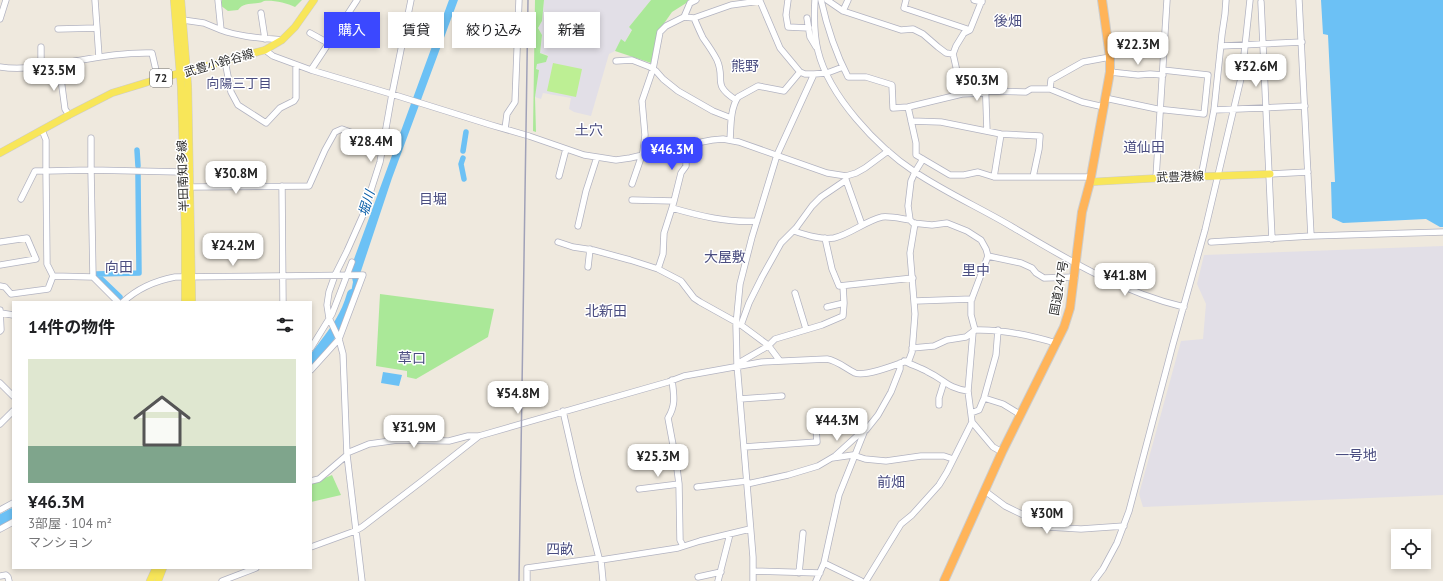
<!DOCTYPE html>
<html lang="ja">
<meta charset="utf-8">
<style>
body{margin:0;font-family:"PT Sans","Noto Sans JP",sans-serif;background:#f6f6f6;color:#202124;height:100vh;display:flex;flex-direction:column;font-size:15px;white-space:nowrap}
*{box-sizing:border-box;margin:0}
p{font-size:13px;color:#757577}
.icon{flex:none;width:22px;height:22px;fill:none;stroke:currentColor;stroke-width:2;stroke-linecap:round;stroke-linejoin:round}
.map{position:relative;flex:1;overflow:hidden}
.side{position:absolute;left:12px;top:301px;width:300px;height:268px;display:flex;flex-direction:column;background:#fff;border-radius:0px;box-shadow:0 2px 6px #0003}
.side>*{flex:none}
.top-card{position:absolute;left:324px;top:12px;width:380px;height:36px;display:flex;gap:8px}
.controls{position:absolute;left:1391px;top:529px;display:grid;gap:8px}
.controls a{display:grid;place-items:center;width:40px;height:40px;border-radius:0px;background:#fff;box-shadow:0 2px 6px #0003;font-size:20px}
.price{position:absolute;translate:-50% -34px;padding:0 9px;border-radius:8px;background:#fff;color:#222;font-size:13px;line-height:26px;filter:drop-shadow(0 1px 2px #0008)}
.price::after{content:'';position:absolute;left:50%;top:24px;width:12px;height:9px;margin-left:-6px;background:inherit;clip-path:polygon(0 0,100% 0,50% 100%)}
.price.selected{background:#3b48ff;color:#fff}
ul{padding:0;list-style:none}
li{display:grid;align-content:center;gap:8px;height:212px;padding:0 16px}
li span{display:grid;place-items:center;height:124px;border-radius:0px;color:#555}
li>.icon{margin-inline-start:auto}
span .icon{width:72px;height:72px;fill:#fffc;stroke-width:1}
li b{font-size:17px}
h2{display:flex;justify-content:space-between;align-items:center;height:48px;padding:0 16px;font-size:17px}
.pill{padding:0 14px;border-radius:0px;background:#fff;box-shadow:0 2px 6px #0003;font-size:14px;line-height:36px}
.pill.selected{background:#3b48ff;color:#fff}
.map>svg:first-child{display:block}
.industrial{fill:#e2dfe7}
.green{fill:#aae898}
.pitch{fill:#bdef94}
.water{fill:#6cc1f5}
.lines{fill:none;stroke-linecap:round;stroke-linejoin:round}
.canal{stroke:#6cc1f5;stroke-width:5.5}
.river{stroke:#6cc1f5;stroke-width:10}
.minor-casing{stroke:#b2b3c1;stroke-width:7}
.major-casing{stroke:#ccc;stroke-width:8}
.highway-casing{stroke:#ccc;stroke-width:10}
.minor{stroke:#fff;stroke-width:5.5}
.major{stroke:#f8e659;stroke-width:7}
.highway{stroke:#ffb459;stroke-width:8}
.rail{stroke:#a0a1b8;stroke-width:1.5}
.labels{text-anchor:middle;stroke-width:3;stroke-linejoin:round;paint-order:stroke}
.shield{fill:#fff;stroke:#6b6b6b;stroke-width:1}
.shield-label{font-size:11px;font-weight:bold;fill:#2c2c2c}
.street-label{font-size:12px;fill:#2c2c2c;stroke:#fff}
.neighbourhood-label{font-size:13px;fill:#4a4d80;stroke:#fff}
.water-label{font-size:13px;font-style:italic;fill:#065ca7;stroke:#fff}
.quarter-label{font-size:14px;fill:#4a4d80;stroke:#fff}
</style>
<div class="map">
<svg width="1443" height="581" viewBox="0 0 1443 581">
<rect width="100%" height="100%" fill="#efe9de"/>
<path class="industrial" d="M544,0H651L629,27L632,29L625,42L621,40L615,51L609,54L591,116L574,112L569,109L571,98L543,93L541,99L535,97L539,70L536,69L537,64L546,62L548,55L540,53L542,35L538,28L542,21Z
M1443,246V495L1143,507L1139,494L1181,341L1203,339L1206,304L1197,284L1204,255Z"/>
<path class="green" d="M222,0H302L295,7C287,3 273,0 264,1C262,2 260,3 258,3C250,4 243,3 238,10L228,11L220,5Z
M535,0H544L542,21L538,28L542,35L540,53L548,56L546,62L537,64L536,69L539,70L535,97L536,132L533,131Z
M651,0H691L672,12L658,32L651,63L615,51L621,39L625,42L632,30L629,27Z
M380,294L494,309L488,337L416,379L407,377V371L376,366Z
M332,475L341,495L311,502V484Z"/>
<path class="pitch" d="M553,63L582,69L576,97L547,91Z"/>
<path class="water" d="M449,0H458L392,178L347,313L353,282L350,270Z
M1321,0H1443V227H1440L1426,219L1343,223L1332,218L1331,182H1335L1328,35L1323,34Z
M383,372L402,375L399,386L381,383Z"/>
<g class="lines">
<path class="canal" d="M137,150L138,166
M463,151L466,132
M463,158L461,164L464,179
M120,297L96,274L139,273L138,175"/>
<path class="river" d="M311,362C328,338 344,323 352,294
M0,520L13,513"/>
<defs>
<path id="minor" d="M95,0L99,57
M218,0L221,30C240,37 262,38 282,40
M788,0L786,15L788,27L809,28
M815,0C814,16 814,35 818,51C829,96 877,147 915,172C945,192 978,207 1009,225C1065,258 1120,292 1184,307
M821,0C827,27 835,52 848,77H866L892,85L893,108L908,107L962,94L985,93
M827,0L843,11L901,30L913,29L923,34L938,47L946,53L953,54
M906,0L904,8L970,30
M974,0L982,2
M1299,0L1311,236
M1261,2L1272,239
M843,11L848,0
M261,13L265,39
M684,17L694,18C697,25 700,32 703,38C708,45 713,52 717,60C726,80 711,84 736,100
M694,18L731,5L760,1L780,48L800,72L805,74H814
M807,18L810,37L816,47
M0,19L6,0
M183,20L204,23L221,30
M58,29L97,28
M310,33L328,43
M1221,46L1302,42
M41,47V67
M265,50L273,56L311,70L398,96L491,125L529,136L584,155L597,157L616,160L630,158L686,145L712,140L723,139L739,142L827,173L846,176L856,173L865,168L888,151
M225,61L231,92L238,105L266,123L280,108L294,101L296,98V65
M616,61L632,60L650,67L656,71L663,79L678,91L713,111L731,118
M59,64L65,109L69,115
M0,67C19,70 39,67 58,64C89,59 121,52 152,53L158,79
M311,70L357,0
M1110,72L1138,75L1150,74L1163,75
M985,74L987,131
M1050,89L1051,80L1083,62L1110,57
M985,91L1026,92L1031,89H1050L1082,102L1104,107
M962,94L954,58L953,54L956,46L964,33L970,30L982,0
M1105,98L1157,109L1204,114L1208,75L1163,70
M908,107L916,143V155L950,175H964L978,172L994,177H1091
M1214,110L1305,106
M911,121L941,122L1001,134L1040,136L1039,149L1033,177
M505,129L507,114L515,102L519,0
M42,130L46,140V171L91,170V138
M730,140C731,127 730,109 738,97L758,86L784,91L800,72
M1270,174L1308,172
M559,176L566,149
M994,177L1001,134
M1201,177L1214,110L1222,34L1225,14L1226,0
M1156,178L1167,0
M846,180L862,225
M632,184L643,152L645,135L642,101L653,69L660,32L666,26L684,17L690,3L696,0
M282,186L283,302
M190,187L309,186L325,150L335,132L342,129L383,144
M21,199L35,171H46L47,264L53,276L93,277
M632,200L674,201L672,208C700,216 728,223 757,221
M674,201L681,173L686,166V145
M578,226L586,191L597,157
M794,231C806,235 821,240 834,238C851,234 865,221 882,217C891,216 902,219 910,220
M825,238L832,269L839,286L913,278
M0,242L27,238L36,259L0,265
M558,242L573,247L593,250L630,260L658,269L681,281L694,298L700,302L736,322
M1211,242L1311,236L1443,232
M988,256L1021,263L1032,268L1036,273L1044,278L1075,277
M588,267L590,249
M658,269L663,254L664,233L672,208
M0,286L5,287L11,294L48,289L53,276
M795,293L806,329
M915,301L972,299
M118,302L93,277L91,170L182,172
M123,302C138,288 154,281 175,277L363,275L339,339L311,370
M827,307L844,303
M0,310L1,330L0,331
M1,313L13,315
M738,325H741L768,345L780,361
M741,325L749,303L762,277L781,243L796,228L812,206L821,197L846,180V176
M975,330C1003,329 1029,335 1056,343
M311,348L332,314L352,262
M912,348L934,346L947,340L966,337L975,330L971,315V301L988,256L986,249L981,240L967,231L947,223L932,225L913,223L910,220L908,206L911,181L915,172L923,159
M904,361C912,365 921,368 928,372C945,380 947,388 968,391
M737,364L768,346L775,339L822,325L843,316L844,303L843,286
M672,380C674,396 676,405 668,418L676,461L679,484L680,540L683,546
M0,383L13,396
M984,398L1003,404L1021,415
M740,399L782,396
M939,405V398L944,382
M563,411L578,477L599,558L601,560L603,581
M971,413L979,410L984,398L996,355L998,330
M972,422L993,447L1002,452
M0,424L13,411
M744,447L817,442L816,428L836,427L863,432
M347,453L369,444L398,440L449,441L468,436H479L668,382L684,376L762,362L827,359C838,361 845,368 855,373C866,377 898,364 909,360L912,352L915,314L910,253L915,223
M832,458L853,455L865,459L886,461L921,456H944L953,459
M311,481L319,479L347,455
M747,484L788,475L818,466L835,456L857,436L866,430L878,415L891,392L900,369V363
M697,487L747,481
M639,489L679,484
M985,491L1005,506L1048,527L1081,529L1124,526
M0,510L13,503
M0,529L13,522
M311,547L355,531L362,527L422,481L479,436
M601,560L678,548L700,541L750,529
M824,563L861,581
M754,571L820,573
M799,573L803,533
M0,576L6,575L8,577L9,581
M698,577L721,572
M222,581L256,568
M362,581L347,455L343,354L339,339L329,318L327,305L329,292L335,275L347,251L363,215L380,162L392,94L411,0
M527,581V568L599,558
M718,581L730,534
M753,581V557L737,364L736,325L740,284L752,237L777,155L814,74L827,73L843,67
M816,581L824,563L839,495L865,430
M866,581L901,524L912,515L939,485L947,472L972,422L968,391L973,332
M1094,581L1103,569L1117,543L1129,511L1173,344L1205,230L1242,74L1250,0"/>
<path id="major" d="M174,0L181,87L185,229V302
M181,0L188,86L192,302
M0,153L69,115L112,93L158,79L265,50L282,40L295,27L314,0
M1090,182L1160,178L1270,174
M150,581L156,568
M158,581L163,568"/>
<path id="highway" d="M944,581L1002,452L1064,327L1070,308L1082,212L1090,182L1110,72V57L1102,0"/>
</defs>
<use href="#minor" class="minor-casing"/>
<use href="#major" class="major-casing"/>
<use href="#highway" class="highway-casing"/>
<use href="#minor" class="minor"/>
<use href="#major" class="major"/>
<use href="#highway" class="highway"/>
<path class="rail" d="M519,581L528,0"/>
</g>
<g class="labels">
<rect class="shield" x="150" y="69" width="22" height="18" rx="3"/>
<g class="shield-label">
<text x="161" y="82">72</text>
</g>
<g class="street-label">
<text transform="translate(219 63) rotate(-16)" y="4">武豊小鈴谷線</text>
<text transform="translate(183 176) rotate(-92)" y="4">半田南知多線</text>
<text transform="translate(1180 177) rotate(-2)" y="4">武豊港線</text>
<text transform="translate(1059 288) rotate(-80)" y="4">国道247号</text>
</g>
<g class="neighbourhood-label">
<text x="239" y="88">向陽三丁目</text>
</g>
<g class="water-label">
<text transform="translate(366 203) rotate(-73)" y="5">堀川</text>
</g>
<g class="quarter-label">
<text x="1008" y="26">後畑</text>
<text x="745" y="71">熊野</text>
<text x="589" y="135">土穴</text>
<text x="1144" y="152">道仙田</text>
<text x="433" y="204">目堀</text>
<text x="725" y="262">大屋敷</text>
<text x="119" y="272">向田</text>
<text x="976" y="275">里中</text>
<text x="606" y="316">北新田</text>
<text x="412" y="363">草口</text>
<text x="1356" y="460">一号地</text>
<text x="891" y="487">前畑</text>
<text x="560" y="554">四畝</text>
</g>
</g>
</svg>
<div class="controls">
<a><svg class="icon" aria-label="locate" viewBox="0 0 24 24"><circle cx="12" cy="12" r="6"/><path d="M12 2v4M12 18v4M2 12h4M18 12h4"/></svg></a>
</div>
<b class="price" style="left:1138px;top:66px">¥22.3M</b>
<b class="price" style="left:1256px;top:88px">¥32.6M</b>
<b class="price" style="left:54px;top:92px">¥23.5M</b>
<b class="price" style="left:977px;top:102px">¥50.3M</b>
<b class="price" style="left:371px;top:163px">¥28.4M</b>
<b class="price selected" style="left:672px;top:171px">¥46.3M</b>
<b class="price" style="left:236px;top:195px">¥30.8M</b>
<b class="price" style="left:233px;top:267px">¥24.2M</b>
<b class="price" style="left:1125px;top:297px">¥41.8M</b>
<b class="price" style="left:518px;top:415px">¥54.8M</b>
<b class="price" style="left:837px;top:442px">¥44.3M</b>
<b class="price" style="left:414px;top:449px">¥31.9M</b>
<b class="price" style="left:658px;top:478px">¥25.3M</b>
<b class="price" style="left:1047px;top:535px">¥30M</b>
<div class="top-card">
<a class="pill selected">購入</a>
<a class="pill">賃貸</a>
<a class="pill">絞り込み</a>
<a class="pill">新着</a>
</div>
<section class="side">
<h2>14件の物件<svg class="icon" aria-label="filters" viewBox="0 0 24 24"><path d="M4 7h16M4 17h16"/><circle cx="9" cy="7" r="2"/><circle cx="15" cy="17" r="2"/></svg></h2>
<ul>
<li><span style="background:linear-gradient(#dfe7d0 70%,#7fa58c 0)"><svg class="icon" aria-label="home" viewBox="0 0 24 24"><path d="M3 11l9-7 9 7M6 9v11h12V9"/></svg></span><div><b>¥46.3M</b><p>3部屋 · 104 m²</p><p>マンション</p></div></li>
</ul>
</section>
</div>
